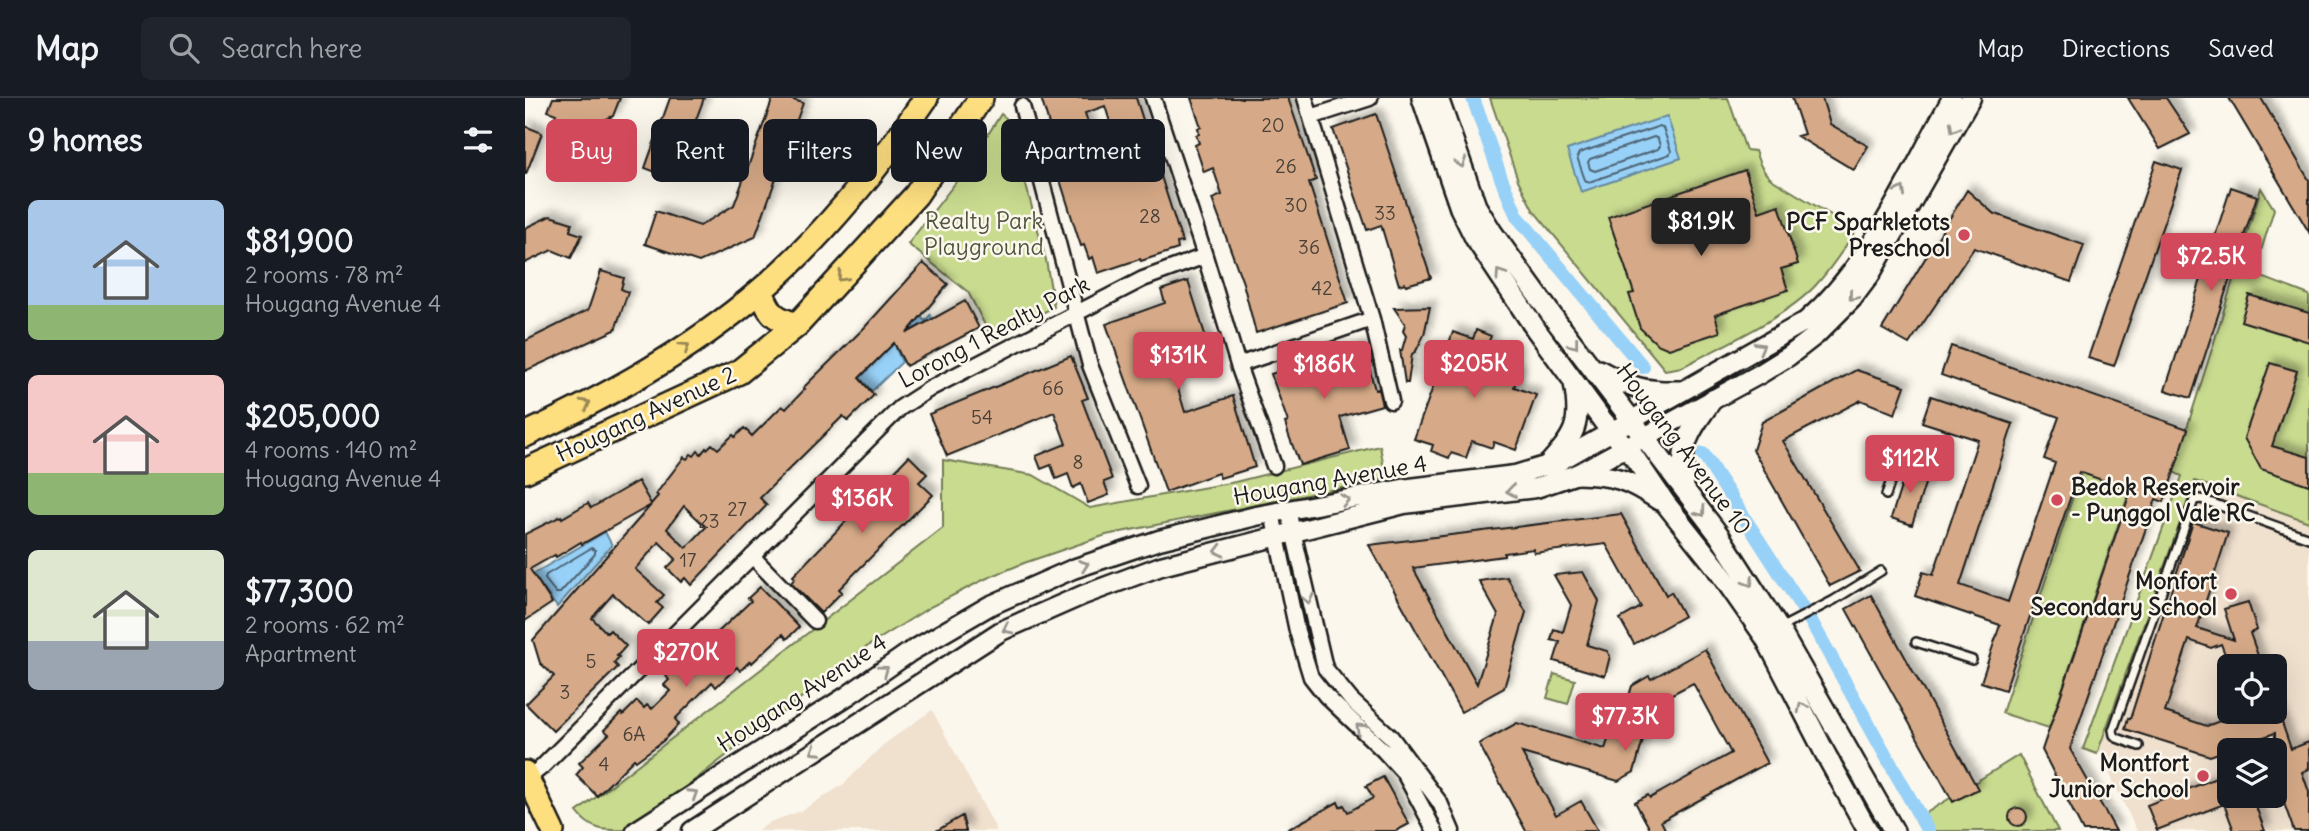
<!DOCTYPE html>
<meta charset="utf-8">
<style>
body{margin:0;font-family:Delius,sans-serif;background:#20242c;color:#f1f3f6;height:100vh;display:flex;flex-direction:column;font-size:26px;white-space:nowrap}
*{box-sizing:border-box;margin:0}
p{font-size:23px;color:#9ea1a6}
.icon{flex:none;width:38px;height:38px;fill:none;stroke:currentColor;stroke-width:2;stroke-linecap:round;stroke-linejoin:round}
.map{position:relative;flex:1;overflow:hidden}
.details{display:flex;flex-direction:column;background:#171b24;width:525px}
.details>*{flex:none}
.hud{position:absolute;left:21px;top:21px;width:665px;height:63px;display:flex;gap:14px}
.fabs{position:absolute;left:1692px;top:556px;display:grid;gap:14px}
.fabs a{display:grid;place-items:center;width:70px;height:70px;border-radius:10px;background:#171b24;box-shadow:0 7px 28px #0002;font-size:35px}
.price{position:absolute;translate:-50% -60px;padding:0 16px;border-radius:7px;background:#d1495b;color:#fff;font-size:23px;line-height:46px;filter:drop-shadow(0 2px 4px #0008)}
.price::after{content:'';position:absolute;left:50%;top:42px;width:21px;height:16px;margin-left:-10px;background:inherit;clip-path:polygon(0 0,100% 0,50% 100%)}
.price.active{background:#222;color:#fff}
ul{padding:0;list-style:none}
li{display:flex;align-items:center;gap:21px;height:175px;padding:0 28px}
li span{display:grid;place-items:center;flex:none;width:196px;height:140px;border-radius:10px;color:#555}
li>.icon{margin-inline-start:auto}
span .icon{width:84px;height:84px;fill:#fffc;stroke-width:1}
li b{font-size:30px}
h2{display:flex;justify-content:space-between;align-items:center;height:84px;padding:0 28px;font-size:30px}
.pill{padding:0 24px;border-radius:10px;background:#171b24;box-shadow:0 7px 28px #0002;font-size:24px;line-height:63px}
.pill.active{background:#d1495b;color:#fff}
header{display:flex;align-items:center;gap:42px;box-sizing:border-box;height:98px;padding:0 35px;background:#171b24;border-bottom:2px solid #363941}
header strong{font-size:33px}
nav{display:flex;gap:38px;margin-inline-start:auto;font-size:24px}
.search{width:490px;height:63px;background:#20242c;display:flex;align-items:center;gap:18px;box-sizing:border-box;padding:0 24px;border-radius:10px;color:#9ea1a6;font-size:26px}
main{display:flex;flex:1;min-height:0}
.map>svg:first-child{display:block}
.built{fill:#f0e0ce;fill-rule:evenodd}
.green{fill:#c9db8f;stroke:#727c56;stroke-width:2}
.water{fill:#98d1f7;stroke:#66899f;stroke-width:2}
.lines{fill:none;stroke-linecap:round;stroke-linejoin:round}
.shore{stroke:#4e6474;stroke-width:2}
.canal{stroke:#98d1f7;stroke-width:14}
.building{fill:#d6aa88;stroke:#1c1c1c;stroke-width:2;fill-rule:evenodd;filter:url(#shadow)}
.service-casing{stroke:#1c1c1c;stroke-width:12}
.minor-casing{stroke:#1c1c1c;stroke-width:19}
.tertiary-casing{stroke:#1c1c1c;stroke-width:23}
.secondary-casing{stroke:#1c1c1c;stroke-width:24}
.primary-casing{stroke:#1c1c1c;stroke-width:26}
.trunk-casing{stroke:#1c1c1c;stroke-width:28}
.service{stroke:#fbf7ec;stroke-width:7}
.minor{stroke:#fbf7ec;stroke-width:14}
.tertiary{stroke:#fbf7ec;stroke-width:18}
.secondary{stroke:#fbf7ec;stroke-width:19}
.primary{stroke:#fedf80;stroke-width:21}
.trunk{stroke:#fedf80;stroke-width:23}
.oneway{stroke:#97948e}
.oneway2{stroke:#988753}
.poi-dot{fill:#d1495b;stroke:#fbf7ec;stroke-width:2.5}
.labels{text-anchor:middle;stroke-width:5;stroke-linejoin:round;paint-order:stroke}
.number-label{font-size:19px;fill:#4a4037}
.park-label{font-size:23px;fill:#50553e;stroke:#fbf7ec}
.poi-label{font-size:23px;font-weight:bold;fill:#1c1c1c;stroke:#fbf7ec;text-anchor:end}
.street-label{font-size:23px;fill:#1c1c1c;stroke:#fbf7ec}
</style>
<header>
<strong>Map</strong>
<div class="search"><svg class="icon" aria-label="search" viewBox="0 0 24 24"><circle cx="10" cy="10" r="6"/><path d="M15 15l6 6"/></svg>Search here</div>
<nav><a>Map</a><a>Directions</a><a>Saved</a></nav>
</header>
<main>
<section class="details">
<h2>9 homes<svg class="icon" aria-label="filters" viewBox="0 0 24 24"><path d="M4 7h16M4 17h16"/><circle cx="9" cy="7" r="2"/><circle cx="15" cy="17" r="2"/></svg></h2>
<ul>
<li><span style="background:linear-gradient(#a9c7e8 75%,#8fb573 0)"><svg class="icon" aria-label="home" viewBox="0 0 24 24"><path d="M3 11l9-7 9 7M6 9v11h12V9"/></svg></span><div><b>$81,900</b><p>2 rooms · 78 m²</p><p>Hougang Avenue 4</p></div></li>
<li><span style="background:linear-gradient(#f6c9c9 70%,#8fb573 0)"><svg class="icon" aria-label="home" viewBox="0 0 24 24"><path d="M3 11l9-7 9 7M6 9v11h12V9"/></svg></span><div><b>$205,000</b><p>4 rooms · 140 m²</p><p>Hougang Avenue 4</p></div></li>
<li><span style="background:linear-gradient(#dfe7d0 65%,#9aa5b1 0)"><svg class="icon" aria-label="home" viewBox="0 0 24 24"><path d="M3 11l9-7 9 7M6 9v11h12V9"/></svg></span><div><b>$77,300</b><p>2 rooms · 62 m²</p><p>Apartment</p></div></li>
</ul>
</section>
<div class="map">
<svg width="1784" height="733" viewBox="0 0 1784 733">
<defs>
<filter id="shadow"><feDropShadow dx="6" dy="-6" stdDeviation="3.5" flood-color="#0004"/></filter>
</defs>
<rect width="100%" height="100%" fill="#fbf7ec"/>
<filter id="ink" filterUnits="userSpaceOnUse"><feTurbulence type="fractalNoise" baseFrequency=".0143" numOctaves="2"/><feDisplacementMap in="SourceGraphic" scale="14" xChannelSelector="R" yChannelSelector="G"/><feConvolveMatrix kernelMatrix="1 2 1 2 8 2 1 2 1" color-interpolation-filters="sRGB"/></filter>
<g filter="url(#ink)">
<path class="built" d="M1668,383L1784,424V733H1612L1574,654ZM1704,569H1750V614H1704ZM1704,653H1750V698H1704Z
M407,612L472,733H233L245,724L276,713L319,686L358,647Z"/>
<path class="green" d="M965,0H1203L1221,52L1230,53C1234,65 1237,73 1246,81L1331,132C1319,151 1306,171 1290,188C1260,220 1196,248 1157,269L1140,272L1008,112L993,82Z
M476,16L482,21L486,31L521,162L529,209L467,241L443,194L383,146L441,71Z
M1736,90L1749,111L1729,176L1784,197V424L1670,383L1572,656L1558,651L1657,378L1648,374L1687,251Z
M855,348L861,381L581,437L499,465L460,481L405,509L343,548L105,732C80,733 66,733 52,714L418,430V362L508,377L565,410L710,384Z
M1556,374L1605,392L1524,630L1477,615Z
M1029,576L1050,582L1043,606L1022,600Z
M1494,657L1533,733H1397L1390,722Z"/>
<path class="water" d="M1142,18L1156,60L1056,94L1042,52Z
M405,217L410,226L371,251L377,264L347,293L335,280L395,218L400,223Z
M80,434L87,447L32,509L8,476Z"/>
<g class="lines">
<path class="shore" d="M1135,28L1138,30L1146,53L1145,56L1064,84L1060,82L1052,59L1054,55Z
M1129,39L1133,41L1135,48L1133,51L1070,73L1065,71L1063,64L1065,61Z
M66,450L70,452V456L35,495H31L20,481L21,477Z"/>
<path class="canal" d="M948,0L976,80L992,118L1118,269
M1178,356L1287,525L1403,733"/>
</g>
<path class="building" d="M28,0H95L88,18L53,34L28,25L31,16L23,13Z
M145,0H179L149,81L120,70Z
M248,0H262L278,5L230,139L174,164L120,146L131,113L175,128L209,107Z
M516,0H611L657,144L652,145L653,151L616,163L615,161L573,175L568,159L564,161L559,147L556,148L552,136L518,28L524,26ZM580,8L591,43L571,50L560,15Z
M666,0H763L791,82L784,85L823,205L731,235L718,185L687,101L697,97L688,70L679,74L670,47L674,45L671,37L674,36L673,30L676,29Z
M1267,0H1297L1305,26L1343,48L1329,72L1272,38L1279,36Z
M1603,0H1641L1665,36L1635,51Z
M1704,0H1736L1784,82V134Z
M851,16L906,180L881,187L880,185L874,187L856,127L842,132L808,31Z
M0,28L17,35L1,76H0Z
M1631,63L1657,72L1589,268L1563,260Z
M1220,72L1234,114L1254,107L1273,166L1256,171L1263,192L1190,217L1195,234L1144,251L1132,246L1115,230L1104,196L1109,195L1083,119Z
M1706,89L1732,98L1666,300L1640,292Z
M1442,92L1468,115L1559,147L1546,184L1449,150L1384,246L1357,231Z
M25,118L47,125L45,133L57,137L46,160L27,152L0,165V130Z
M398,165L423,186L382,235L440,203L454,230L381,268L369,245L334,280L349,297L323,323L318,318L253,382L235,400L242,407L166,487L160,480L156,484L142,470L151,461L134,444L110,471L139,497L132,505L138,510L123,527L88,496L67,520L82,535L85,532L101,548L92,558L94,559L89,565L93,569L28,633L1,606L29,578L15,565L8,542L126,407L57,446L56,444L31,459L30,457L5,471L27,505L0,523V436L36,418L37,420L63,405L66,410L113,383L126,406L133,398L131,396L159,359L162,361L166,356L169,358L173,353L176,356L181,350L182,351L187,346L193,351L208,337L210,339L219,330L227,338L257,308L261,311L280,291L278,290L339,230ZM159,408L181,429L161,450L142,431Z
M76,173L99,180L96,191L103,194L90,232L0,273V243L63,212Z
M663,183L690,268L650,281L660,314L708,298L730,369L695,380L693,375L641,394L581,226L640,205L636,192Z
M1724,197L1784,215V244L1716,223Z
M905,209L899,237L891,253L887,256L883,285H880L875,252H877L881,238L878,233L880,226L869,210Z
M951,232L966,238L962,248L979,254L974,267L994,274L989,289L1011,297L991,352L969,344L967,350L947,343L941,360L926,355L924,360L906,353L908,347L889,341L928,234L948,241Z
M1426,248L1663,331L1639,404L1631,401L1545,651L1591,733H1558L1517,652L1606,392L1554,374L1480,592L1456,584L1475,527L1390,498L1398,474L1408,477L1453,342L1397,324L1406,298L1488,326L1435,487L1483,504L1530,365L1519,361L1534,319L1416,277Z
M841,250L846,265L843,266L850,292L853,291L857,307L815,319L825,352L775,367L764,338L760,325L763,324L746,276L755,273L753,265L786,255L789,265Z
M546,258L563,300L557,302L587,381L579,384L584,397L563,405L556,386L548,390L543,376L531,381L526,367L516,371L511,358L541,346L529,314L422,358L404,316Z
M1745,265L1772,273L1747,348L1784,359V387L1736,371L1719,340Z
M1331,272L1380,288L1370,316L1336,302L1258,343L1335,473L1305,488L1228,352L1237,324Z
M384,358L402,376L394,384L408,397L314,491L317,494L296,515L266,485L270,480L268,478Z
M1383,367L1404,373L1387,427L1366,420Z
M1096,416L1141,497L1146,494L1159,518L1109,546L1095,521L1116,509L1081,446L1009,455L1008,451L979,455V458L888,470L952,586L973,517L954,483L982,479L1001,514L979,590L936,614L844,447Z
M1668,424L1703,435L1672,530L1709,542L1699,511L1723,504L1732,532L1725,535L1737,569H1705L1696,546L1686,550L1664,542L1640,614L1682,628L1718,614H1750L1752,610L1766,651L1784,644V671L1777,674L1784,694V733H1769L1750,680V635L1685,658L1600,631L1603,620L1605,621Z
M1058,474L1074,503L1062,547L1082,553L1085,558L1080,578L1029,563L1035,544L1026,542L1029,531L1038,534L1046,507L1029,477Z
M235,489L274,529L262,541L258,536L227,565L225,563L215,573L212,569L191,589L187,584L150,621L154,626L138,643L111,663L109,661L72,698L51,677L58,669L54,665L84,636L79,632L96,615L98,617L112,603L119,610L122,607L127,611L145,593L139,587L144,582L141,578L171,548L174,552L226,503L223,500Z
M1346,497L1453,691L1428,704L1321,511Z
M1180,551L1242,665L1136,723L1141,733H1126L1110,704L1123,697L1125,700L1206,655L1168,585L1128,606L1109,674L1093,683L997,655L1031,717L1056,703L1073,733H1001L954,646L992,625L1080,651L1089,623L1096,625L1107,588L1124,578L1126,581Z
M1704,675V698H1727L1740,733H1709L1699,706L1632,732L1622,707Z
M858,679L884,726L871,733H760L813,704L815,709L819,707L823,714L848,700L841,688Z
M1484 719a9 9 0 1 1 18 0a9 9 0 1 1-18 0Z
M437,718L441,733H411Z"/>
<g class="lines">
<defs>
<path id="service" d="M1361,397L1377,350
M1255,530L1309,502L1356,473
M1391,544L1447,562
M1614,648L1592,640L1589,637L1588,632L1669,402L1676,401L1784,440"/>
<path id="minor" d="M628,0L680,158L713,267L749,368
M780,0L847,221L866,303
M497,8L565,267L613,388
M786,19L845,0
M713,267L847,221
M763,412L800,570L826,602L866,639L915,705L927,733
M747,415L772,533L786,579L801,598L859,653L879,675L910,733
M227,458L290,523
M3,680L17,669L375,310L406,290L618,181L680,158"/>
<path id="tertiary" d="M111,733L322,598L385,554L464,508L548,471L634,442L731,418L877,391L990,377L1033,364L1281,223C1348,165 1384,77 1427,0
M167,733L476,533L558,497L636,468L879,406L1011,390L1052,376L1235,276L1264,258L1291,237L1327,201L1345,177L1446,0"/>
<path id="secondary" d="M897,0L935,110L950,140L1012,233L1078,323L1109,359L1141,406L1191,469L1240,539L1301,657L1343,733
M913,0L951,108L967,134L1031,223L1194,437L1254,531L1369,733
M1074,272C1107,290 1118,294 1156,293
M1022,368C1050,337 1057,328 1049,285
M1052,376C1090,377 1102,381 1134,402
M1159,390C1155,347 1162,336 1187,302"/>
<path id="primary" d="M0,674L28,733"/>
<path id="trunk" d="M236,193C245,216 248,220 272,227
M0,337C83,298 165,253 235,193C297,140 356,67 401,0
M0,373L214,274L272,227L391,97L456,0"/>
</defs>
<use href="#service" class="service-casing"/>
<use href="#minor" class="minor-casing"/>
<use href="#tertiary" class="tertiary-casing"/>
<use href="#secondary" class="secondary-casing"/>
<use href="#primary" class="primary-casing"/>
<use href="#trunk" class="trunk-casing"/>
<use href="#service" class="service"/>
<use href="#minor" class="minor"/>
<use href="#tertiary" class="tertiary"/>
<use href="#secondary" class="secondary"/>
<use href="#primary" class="primary"/>
<use href="#trunk" class="trunk"/>
</g>
<defs><path id="oneway-chevron" d="M-2-3.5L2.5 0L-2 3.5" fill="none" stroke-width="1.6" stroke-linecap="round" stroke-linejoin="round" transform="scale(1.75)"/></defs>
<g class="oneway">
<use href="#oneway-chevron" transform="translate(1429 30) rotate(119)"/>
<use href="#oneway-chevron" transform="translate(936 65) rotate(71)"/>
<use href="#oneway-chevron" transform="translate(1376 93) rotate(-61)"/>
<use href="#oneway-chevron" transform="translate(975 176) rotate(-124)"/>
<use href="#oneway-chevron" transform="translate(1328 198) rotate(131)"/>
<use href="#oneway-chevron" transform="translate(1049 246) rotate(52)"/>
<use href="#oneway-chevron" transform="translate(1235 249) rotate(-29)"/>
<use href="#oneway-chevron" transform="translate(986 393) rotate(172)"/>
<use href="#oneway-chevron" transform="translate(820 402) rotate(-11)"/>
<use href="#oneway-chevron" transform="translate(1176 414) rotate(53)"/>
<use href="#oneway-chevron" transform="translate(694 453) rotate(166)"/>
<use href="#oneway-chevron" transform="translate(559 467) rotate(-19)"/>
<use href="#oneway-chevron" transform="translate(1224 484) rotate(58)"/>
<use href="#oneway-chevron" transform="translate(783 501) rotate(77)"/>
<use href="#oneway-chevron" transform="translate(482 531) rotate(154)"/>
<use href="#oneway-chevron" transform="translate(359 572) rotate(-36)"/>
<use href="#oneway-chevron" transform="translate(1277 609) rotate(-117)"/>
<use href="#oneway-chevron" transform="translate(835 630) rotate(-137)"/>
<use href="#oneway-chevron" transform="translate(290 653) rotate(147)"/>
<use href="#oneway-chevron" transform="translate(168 696) rotate(-33)"/>
</g>
<g class="oneway2">
<use href="#oneway-chevron" transform="translate(317 179) rotate(133)"/>
<use href="#oneway-chevron" transform="translate(160 249) rotate(-34)"/>
<use href="#oneway-chevron" transform="translate(61 306) rotate(-28)"/>
</g>
</g>
<g class="poi-dot">
<circle cx="1439" cy="137" r="7"/>
<circle cx="1532" cy="402" r="7"/>
<circle cx="1706" cy="496" r="7"/>
<circle cx="1678" cy="678" r="7"/>
</g>
<g class="labels">
<g class="number-label">
<text x="748" y="34">20</text>
<text x="761" y="75">26</text>
<text x="771" y="114">30</text>
<text x="860" y="122">33</text>
<text x="625" y="125">28</text>
<text x="784" y="156">36</text>
<text x="797" y="197">42</text>
<text x="528" y="297">66</text>
<text x="457" y="326">54</text>
<text x="553" y="371">8</text>
<text x="212" y="418">27</text>
<text x="184" y="430">23</text>
<text x="163" y="469">17</text>
<text x="66" y="570">5</text>
<text x="40" y="601">3</text>
<text x="109" y="643">6A</text>
<text x="79" y="673">4</text>
</g>
<g class="park-label">
<text x="459" y="131">Realty Park<tspan x="459" dy="26">Playground</tspan></text>
</g>
<g class="poi-label">
<text x="1425" y="132">PCF Sparkletots<tspan x="1425" dy="26">Preschool</tspan></text>
<text x="1546" y="397" text-anchor="start">Bedok Reservoir<tspan x="1546" dy="26">- Punggol Vale RC</tspan></text>
<text x="1692" y="491">Monfort<tspan x="1692" dy="26">Secondary School</tspan></text>
<text x="1664" y="673">Montfort<tspan x="1664" dy="26">Junior School</tspan></text>
</g>
<g class="street-label">
<text transform="translate(469 234) rotate(-28)" y="8">Lorong 1 Realty Park</text>
<text transform="translate(121 316) rotate(-25)" y="8">Hougang Avenue 2</text>
<text transform="translate(1159 351) rotate(53)" y="8">Hougang Avenue 10</text>
<text transform="translate(805 382) rotate(-10)" y="8">Hougang Avenue 4</text>
<text transform="translate(277 595) rotate(-33)" y="8">Hougang Avenue 4</text>
</g>
</g>
</svg>
<div class="fabs">
<a><svg class="icon" aria-label="locate" viewBox="0 0 24 24"><circle cx="12" cy="12" r="6"/><path d="M12 2v4M12 18v4M2 12h4M18 12h4"/></svg></a>
<a><svg class="icon" aria-label="layers" viewBox="0 0 24 24"><path d="M12 4l9 5-9 5-9-5zM3 14l9 5 9-5"/></svg></a>
</div>
<b class="price active" style="left:1176px;top:160px">$81.9K</b>
<b class="price" style="left:1686px;top:195px">$72.5K</b>
<b class="price" style="left:653px;top:294px">$131K</b>
<b class="price" style="left:949px;top:302px">$205K</b>
<b class="price" style="left:799px;top:303px">$186K</b>
<b class="price" style="left:1385px;top:397px">$112K</b>
<b class="price" style="left:337px;top:437px">$136K</b>
<b class="price" style="left:161px;top:591px">$270K</b>
<b class="price" style="left:1100px;top:655px">$77.3K</b>
<div class="hud">
<a class="pill active">Buy</a>
<a class="pill">Rent</a>
<a class="pill">Filters</a>
<a class="pill">New</a>
<a class="pill">Apartment</a>
</div>
</div>
</main>
